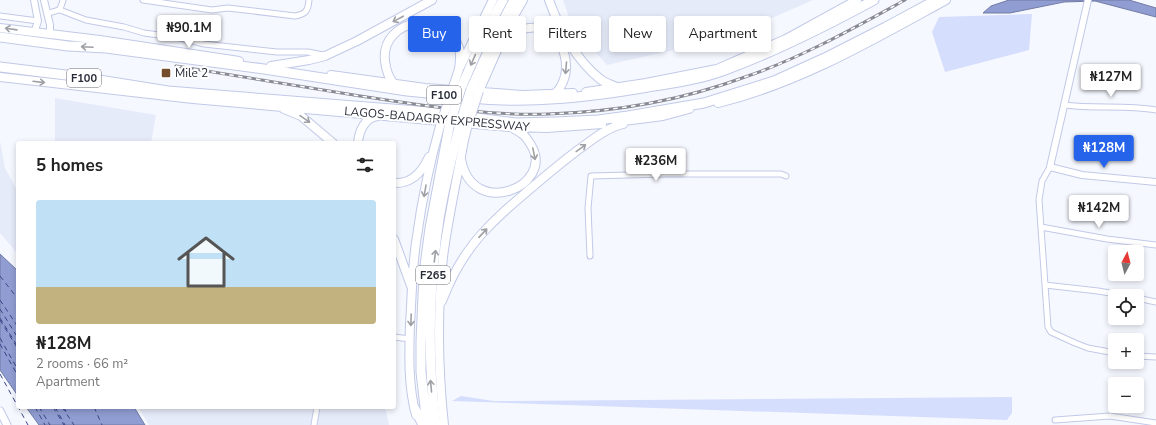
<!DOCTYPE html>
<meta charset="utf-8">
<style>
body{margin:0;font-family:"Nunito Sans",sans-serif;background:#f6f6f6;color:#222;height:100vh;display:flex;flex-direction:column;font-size:15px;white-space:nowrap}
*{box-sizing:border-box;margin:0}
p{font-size:13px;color:#767676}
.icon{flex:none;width:22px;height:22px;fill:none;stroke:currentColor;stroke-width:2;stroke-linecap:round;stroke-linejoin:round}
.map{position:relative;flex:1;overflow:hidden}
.sheet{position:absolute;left:16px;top:141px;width:380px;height:268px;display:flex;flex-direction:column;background:#fff;border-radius:4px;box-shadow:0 2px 6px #0003}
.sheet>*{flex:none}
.hud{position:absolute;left:408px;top:16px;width:380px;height:36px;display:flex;gap:8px}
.needle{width:26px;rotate:7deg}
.controls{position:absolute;left:1108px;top:245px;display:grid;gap:8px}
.controls a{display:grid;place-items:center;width:36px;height:36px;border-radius:4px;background:#fff;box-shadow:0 2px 6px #0003;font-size:20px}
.price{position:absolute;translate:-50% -34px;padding:0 9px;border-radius:4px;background:#fff;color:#222;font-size:13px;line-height:26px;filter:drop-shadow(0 1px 2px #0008)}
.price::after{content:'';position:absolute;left:50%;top:24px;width:12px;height:9px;margin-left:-6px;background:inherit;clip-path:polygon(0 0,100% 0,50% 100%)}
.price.active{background:#2563eb;color:#fff}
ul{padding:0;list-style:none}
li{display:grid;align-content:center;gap:8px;height:212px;padding:0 20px}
li span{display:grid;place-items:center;height:124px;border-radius:4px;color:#555}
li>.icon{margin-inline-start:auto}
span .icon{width:72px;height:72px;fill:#fffc;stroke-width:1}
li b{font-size:17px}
h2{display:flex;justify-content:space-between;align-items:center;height:48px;padding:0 20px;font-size:17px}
.pill{padding:0 14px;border-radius:4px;background:#fff;box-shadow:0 2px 6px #0003;font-size:14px;line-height:36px}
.pill.active{background:#2563eb;color:#fff}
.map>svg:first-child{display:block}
.built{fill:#e6ebfa}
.green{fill:#d6defd}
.water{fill:#909dd2;stroke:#717ba4}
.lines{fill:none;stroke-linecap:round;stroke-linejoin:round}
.ferry{stroke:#3a4587;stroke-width:1;stroke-dasharray:5 4;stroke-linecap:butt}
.minor-casing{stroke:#c1c9e7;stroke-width:7}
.tertiary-casing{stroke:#c1c9e7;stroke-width:8}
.secondary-casing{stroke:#c1c9e7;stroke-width:9}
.primary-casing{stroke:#c1c9e7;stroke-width:10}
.motorway-casing{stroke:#c1c9e7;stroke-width:11}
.minor{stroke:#fff;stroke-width:5}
.tertiary{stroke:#fff;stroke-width:6}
.secondary{stroke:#fff;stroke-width:7}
.primary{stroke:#fff;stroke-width:8}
.motorway{stroke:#fff;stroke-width:9}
.rail-casing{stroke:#888a94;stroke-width:3}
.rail{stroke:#fff;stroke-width:1.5;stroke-dasharray:4.5;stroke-linecap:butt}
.primary-bridge-casing{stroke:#c1c9e7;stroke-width:10;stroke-linecap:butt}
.motorway-bridge-casing{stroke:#c1c9e7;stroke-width:11;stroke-linecap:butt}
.primary-bridge{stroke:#fff;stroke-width:8}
.motorway-bridge{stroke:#fff;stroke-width:9}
.oneway{stroke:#9ea0a5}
.poi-dot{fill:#754f2b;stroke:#fff;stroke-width:1.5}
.labels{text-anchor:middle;stroke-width:4;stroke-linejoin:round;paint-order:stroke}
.shield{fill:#fff;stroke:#686b73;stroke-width:1}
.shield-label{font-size:11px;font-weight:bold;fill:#282b37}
.poi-label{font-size:12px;fill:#282b37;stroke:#fff;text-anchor:start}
.street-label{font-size:12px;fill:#282b37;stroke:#fff}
</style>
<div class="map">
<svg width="1156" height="425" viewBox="0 0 1156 425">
<rect width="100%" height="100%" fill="#f6f8ff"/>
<path class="built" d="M563,0H813L727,38L607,65L572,26Z
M55,98L156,115L151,143H55Z
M0,141L5,168L18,192V254L0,233Z
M138,407H385L389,425H149Z"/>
<path class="green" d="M1032,14L1029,50L945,72L932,32L939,17Z
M461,396L494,401L1012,397V413L1007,420L452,401Z"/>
<path class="water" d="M1009,0H1129L1156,8V17L1095,1L1064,2L1010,13H983L991,6Z
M0,254L18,271V396L0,370Z
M26,407H134L145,425H39Z"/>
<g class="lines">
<path class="ferry" d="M0,276L18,299
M0,300L18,327
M0,309L18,338
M0,318L18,347
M0,320L18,349
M0,338L18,370
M0,344L18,376
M0,374L28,425
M35,407L45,425
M39,407L50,425
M53,407L64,425
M55,407L65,425
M62,407L74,425
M64,407L67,414
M94,407L102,425"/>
<defs>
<path id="minor" d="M143,0L212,10L228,8L295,16C306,14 308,11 309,0
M60,10L86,20L124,27L144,33L181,38L204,44L277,52H308L323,55
M48,13C59,10 60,12 63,0
M0,16L38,21
M1064,105C1094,109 1125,105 1156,110
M1050,167L1042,181L1039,200L1048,327L1051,332L1075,343L1088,348L1115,353
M1041,227L1107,239L1156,245
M590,256L588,208L591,176L666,174H781L786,176
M1045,285L1098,291L1128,296
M1137,298L1156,302
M394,337L410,339
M1137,356L1156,357
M1055,420L1110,416L1156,423
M314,425L317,407"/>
<path id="tertiary" d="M44,0L50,25V35
M1088,0L1050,167L1082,175L1156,182
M34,33L38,21L34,0"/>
<path id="secondary" d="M0,411L7,425"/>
<path id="primary" d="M549,0C559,28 576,60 600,79C605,83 611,85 617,87
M0,28L100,40L239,61
M500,43C506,39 511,34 518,31C549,18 571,47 565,76C563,83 560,90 554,94
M271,66L309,60L325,56L357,41L432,0
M331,75L425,88L523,95L573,93
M0,77L193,99L509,127L547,128L602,124
M394,84C388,77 386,70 385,61C380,19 446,7 459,48C461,54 460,62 459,69
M453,87L459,69L493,0
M479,91L507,28L523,0
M586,92L646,83L717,69L786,39L857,0
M718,103C800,83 873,40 946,0
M284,109L301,116L333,143
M616,122L663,116L689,109
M358,143C359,131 365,117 378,116
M461,159C472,221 556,186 531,145C526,137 523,133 514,129
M394,183C412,184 422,172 429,157
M394,239L411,286
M442,301C449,283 457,266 469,250C480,234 494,221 508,208C531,188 554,168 578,150C592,140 606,128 623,124
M416,415C408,386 409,354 410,324C412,295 412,265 417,236C422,199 430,162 440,126
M444,425C438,369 437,313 443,257C448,218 457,179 464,140L467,128"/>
<path id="motorway" d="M0,37L68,46L106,48L264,69L407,91L457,96
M0,67L74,76L168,91L430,112L516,123L555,122L598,120L628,116L704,103L774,81L829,56L886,27L936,0
M461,88L486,31L503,0
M471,89L495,36L514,0
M470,98C530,104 589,97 648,87C674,83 701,79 725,70C777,51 826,26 874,0
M415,409L423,425
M427,425L421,372V341L424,273L430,228L449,127
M436,425C427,357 429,287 439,219C444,188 452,158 459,127"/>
</defs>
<use href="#minor" class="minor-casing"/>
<use href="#tertiary" class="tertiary-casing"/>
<use href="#secondary" class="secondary-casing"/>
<use href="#primary" class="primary-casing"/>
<use href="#motorway" class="motorway-casing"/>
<use href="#minor" class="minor"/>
<use href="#tertiary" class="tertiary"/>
<use href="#secondary" class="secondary"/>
<use href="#primary" class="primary"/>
<use href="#motorway" class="motorway"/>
<defs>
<path id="rail" d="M176,66C237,76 298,86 360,96C421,105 485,116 548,114C614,112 683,100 745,77C801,58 854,28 905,0"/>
</defs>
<use href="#rail" class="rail-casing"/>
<use href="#rail" class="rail"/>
<defs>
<path id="primary-bridge" d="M440,126L453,87
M467,128L479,91"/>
<path id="motorway-bridge" d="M449,127L461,88
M459,127L471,89"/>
</defs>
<use href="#primary-bridge" class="primary-bridge-casing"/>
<use href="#motorway-bridge" class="motorway-bridge-casing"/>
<use href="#primary-bridge" class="primary-bridge"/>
<use href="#motorway-bridge" class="motorway-bridge"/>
</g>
<defs><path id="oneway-shaft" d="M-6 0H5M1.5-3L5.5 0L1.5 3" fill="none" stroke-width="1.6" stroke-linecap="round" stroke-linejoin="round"/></defs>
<g class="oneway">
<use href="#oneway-shaft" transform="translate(398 19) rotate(152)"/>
<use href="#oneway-shaft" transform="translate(11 29) rotate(-172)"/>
<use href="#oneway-shaft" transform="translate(87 47) rotate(-177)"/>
<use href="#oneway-shaft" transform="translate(473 60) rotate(114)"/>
<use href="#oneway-shaft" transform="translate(566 68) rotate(95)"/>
<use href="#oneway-shaft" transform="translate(39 82) rotate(7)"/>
<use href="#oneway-shaft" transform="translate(305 119) rotate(35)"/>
<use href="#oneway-shaft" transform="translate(581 148) rotate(-36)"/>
<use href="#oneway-shaft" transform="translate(534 154) rotate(79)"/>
<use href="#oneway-shaft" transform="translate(425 191) rotate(100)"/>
<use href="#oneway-shaft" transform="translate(483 233) rotate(-47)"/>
<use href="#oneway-shaft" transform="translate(435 256) rotate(-83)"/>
<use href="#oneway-shaft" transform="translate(411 320) rotate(92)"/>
<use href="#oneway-shaft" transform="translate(431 386) rotate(-95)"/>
</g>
<rect class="poi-dot" x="161" y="68" width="10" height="10" rx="2"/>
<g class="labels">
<g class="shield">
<rect x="67" y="69" width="34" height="18" rx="3"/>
<rect x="427" y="86" width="34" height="18" rx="3"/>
<rect x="416" y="266" width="34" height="18" rx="3"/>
</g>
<g class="shield-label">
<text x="84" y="82">F100</text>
<text x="444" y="99">F100</text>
<text x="433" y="279">F265</text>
</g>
<g class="poi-label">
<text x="175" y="77">Mile 2</text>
</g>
<g class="street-label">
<text transform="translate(437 119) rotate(5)" y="4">LAGOS-BADAGRY EXPRESSWAY</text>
</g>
</g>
</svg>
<div class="controls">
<a><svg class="needle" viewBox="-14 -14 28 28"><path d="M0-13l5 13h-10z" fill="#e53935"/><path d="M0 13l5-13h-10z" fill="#767676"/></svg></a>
<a><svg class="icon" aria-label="locate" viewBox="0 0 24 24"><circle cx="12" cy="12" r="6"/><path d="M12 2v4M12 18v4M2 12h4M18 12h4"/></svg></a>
<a>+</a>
<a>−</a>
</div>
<b class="price" style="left:189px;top:49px">₦90.1M</b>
<b class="price" style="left:1111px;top:98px">₦127M</b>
<b class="price active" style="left:1104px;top:169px">₦128M</b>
<b class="price" style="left:656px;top:182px">₦236M</b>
<b class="price" style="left:1099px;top:229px">₦142M</b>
<div class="hud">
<a class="pill active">Buy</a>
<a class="pill">Rent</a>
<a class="pill">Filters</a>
<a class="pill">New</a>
<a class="pill">Apartment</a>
</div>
<section class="sheet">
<h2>5 homes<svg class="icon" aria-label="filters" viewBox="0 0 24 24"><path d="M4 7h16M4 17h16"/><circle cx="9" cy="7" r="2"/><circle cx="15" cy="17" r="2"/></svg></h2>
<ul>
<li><span style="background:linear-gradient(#bfe0f5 70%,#c2b280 0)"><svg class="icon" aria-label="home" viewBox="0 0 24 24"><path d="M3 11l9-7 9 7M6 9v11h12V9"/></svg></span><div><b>₦128M</b><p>2 rooms · 66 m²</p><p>Apartment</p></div></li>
</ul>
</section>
</div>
